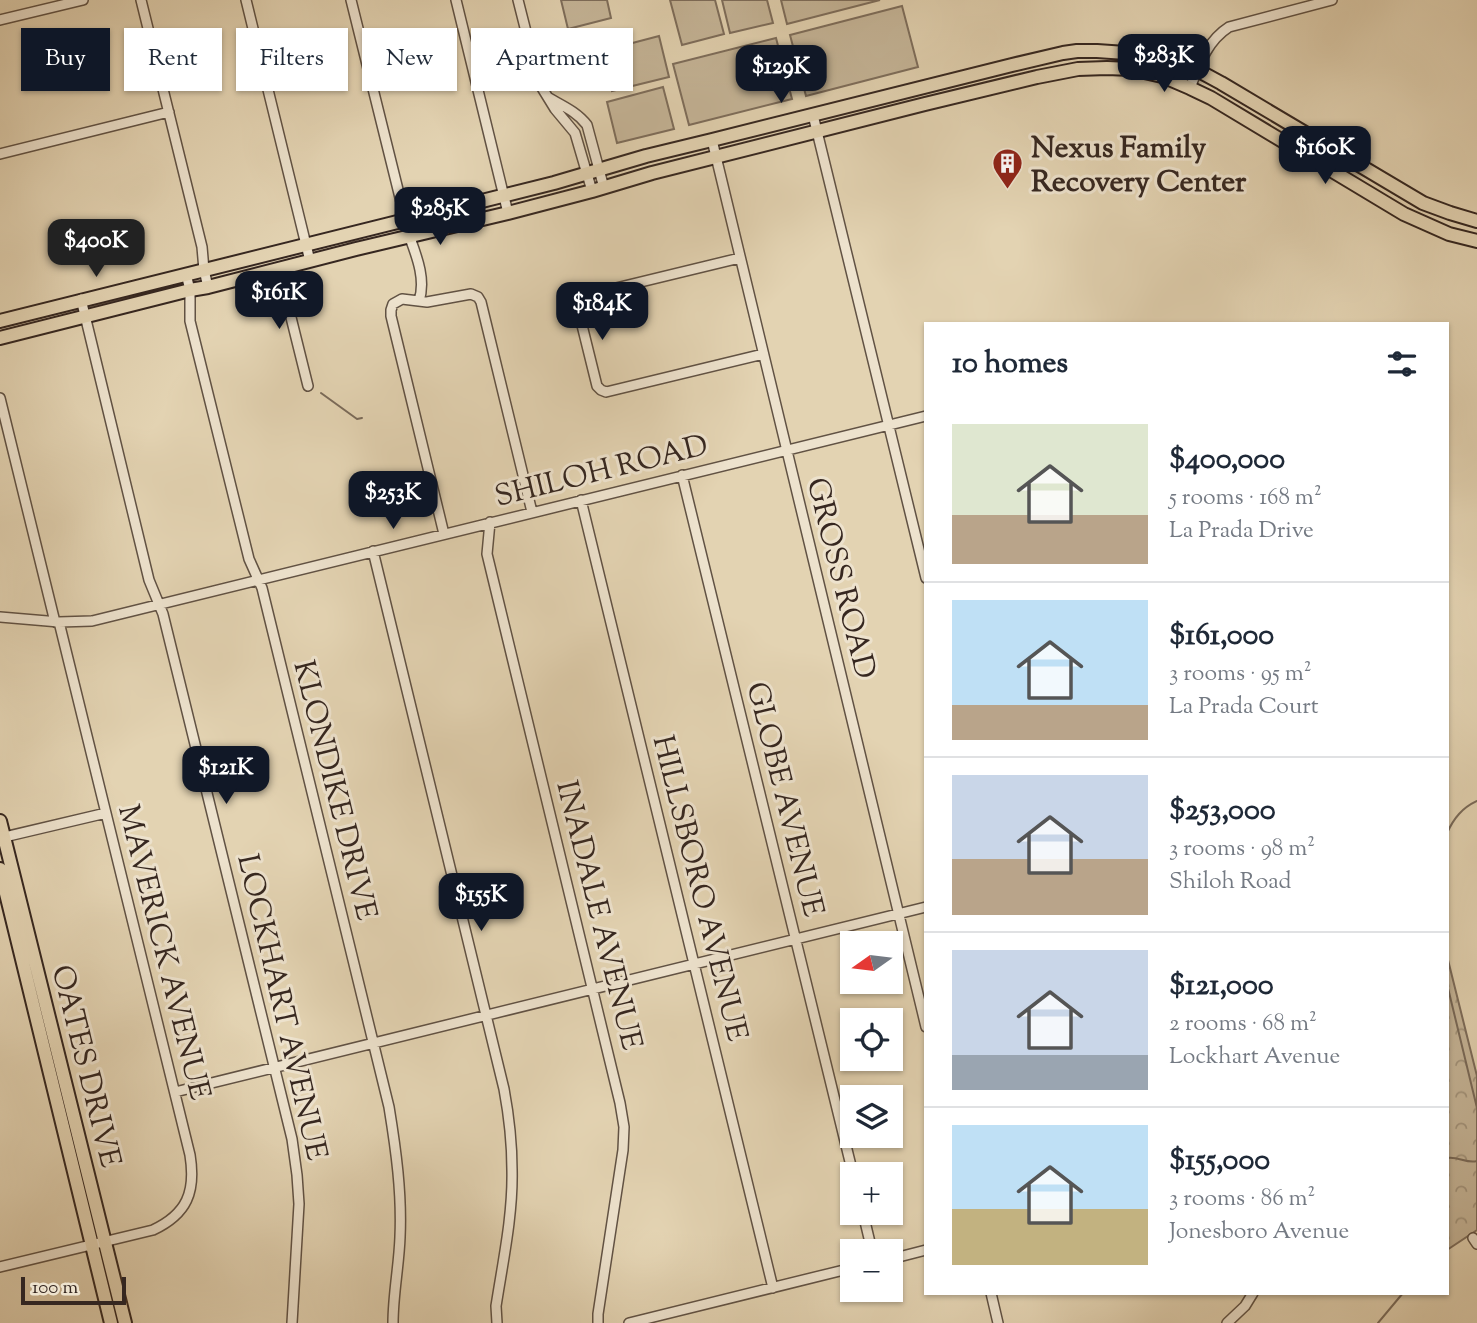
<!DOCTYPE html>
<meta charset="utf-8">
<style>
body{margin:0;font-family:"Sorts Mill Goudy",serif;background:#f2f2f3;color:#1f2937;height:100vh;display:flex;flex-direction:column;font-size:26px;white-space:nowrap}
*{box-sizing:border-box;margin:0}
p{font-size:23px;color:#747a83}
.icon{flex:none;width:38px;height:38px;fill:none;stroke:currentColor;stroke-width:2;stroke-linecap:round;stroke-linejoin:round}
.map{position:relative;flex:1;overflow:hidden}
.side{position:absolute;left:924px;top:322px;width:525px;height:973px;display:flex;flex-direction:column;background:#fff;border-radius:0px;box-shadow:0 2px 5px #0004}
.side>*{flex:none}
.banner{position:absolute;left:21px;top:28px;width:665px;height:63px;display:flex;gap:14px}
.needle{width:46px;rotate:256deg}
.buttons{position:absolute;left:840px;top:931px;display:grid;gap:14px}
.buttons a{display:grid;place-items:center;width:63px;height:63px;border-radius:0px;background:#fff;box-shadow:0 2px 5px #0004;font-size:35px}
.scale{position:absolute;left:21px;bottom:18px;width:105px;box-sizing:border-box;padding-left:7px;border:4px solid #362720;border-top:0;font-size:19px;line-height:24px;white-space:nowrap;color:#362720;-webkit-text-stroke:5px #ede2cd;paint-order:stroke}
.price{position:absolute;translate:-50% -60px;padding:0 16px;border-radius:14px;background:#111827;color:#fff;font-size:23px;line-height:46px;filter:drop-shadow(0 2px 4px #0008)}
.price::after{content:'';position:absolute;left:50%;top:42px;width:21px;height:16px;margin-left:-10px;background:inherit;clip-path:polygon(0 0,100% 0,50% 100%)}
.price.current{background:#222;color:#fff}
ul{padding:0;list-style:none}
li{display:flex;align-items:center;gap:21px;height:175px;padding:0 28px}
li+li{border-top:2px solid #e0e1e3}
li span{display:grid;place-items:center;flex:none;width:196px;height:140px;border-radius:0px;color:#555}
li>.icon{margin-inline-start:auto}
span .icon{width:84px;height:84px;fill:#fffc;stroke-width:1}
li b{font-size:30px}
h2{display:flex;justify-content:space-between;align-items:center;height:84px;padding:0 28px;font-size:30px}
.pill{padding:0 24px;border-radius:0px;background:#fff;box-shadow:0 2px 5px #0004;font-size:24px;line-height:63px}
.pill.current{background:#111827;color:#fff}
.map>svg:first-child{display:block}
.grass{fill:#c6b699;stroke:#7e6e5c;stroke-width:2}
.park{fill:url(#park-crowns);stroke:#7e6e5c;stroke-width:2}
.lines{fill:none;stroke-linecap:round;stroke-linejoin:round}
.stream{stroke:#7a6b5a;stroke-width:2}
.minor-casing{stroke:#615244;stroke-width:12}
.major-casing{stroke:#362720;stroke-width:16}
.minor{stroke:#ede2cd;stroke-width:9}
.major{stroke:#e3d3b2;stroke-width:12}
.labels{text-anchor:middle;stroke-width:6;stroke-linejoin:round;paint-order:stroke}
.poi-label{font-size:30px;font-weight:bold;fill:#362720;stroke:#ede2cd;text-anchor:start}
.street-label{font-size:30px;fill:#362720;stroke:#ede2cd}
</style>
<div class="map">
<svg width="1477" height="1323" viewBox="0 0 1477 1323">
<defs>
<pattern id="park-crowns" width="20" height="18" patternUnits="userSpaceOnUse" patternTransform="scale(1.75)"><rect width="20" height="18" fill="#c6b699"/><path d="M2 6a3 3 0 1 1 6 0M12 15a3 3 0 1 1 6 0" fill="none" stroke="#a2947c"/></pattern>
</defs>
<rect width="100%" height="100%" fill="#e3d3b2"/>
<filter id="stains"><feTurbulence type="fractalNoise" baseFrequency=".00286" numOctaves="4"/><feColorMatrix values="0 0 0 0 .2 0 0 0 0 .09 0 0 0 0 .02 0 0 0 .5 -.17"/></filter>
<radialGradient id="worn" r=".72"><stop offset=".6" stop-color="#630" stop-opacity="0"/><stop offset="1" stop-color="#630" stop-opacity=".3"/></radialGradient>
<path class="grass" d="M561,0H607L611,18L568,29Z
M670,0H715L724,34L682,45Z
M722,0H767L773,23L730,33Z
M781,0H880L787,24Z
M902,6L918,67L806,96L790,35Z
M659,36L669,77L612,91L602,51Z
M776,38L792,99L689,125L673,64Z
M663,87L674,129L617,143L607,102Z"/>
<path class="park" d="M1447,956L1477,1076V1230L1447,1250Z"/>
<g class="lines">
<path class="stream" d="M321,393L357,419L362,418
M1447,833C1454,818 1462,808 1477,801
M1447,984L1477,1108
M1447,1158C1458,1156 1467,1164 1477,1161
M1378,1323L1403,1293"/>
<defs>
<path id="minor" d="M141,0L202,247L204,270L208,287
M246,0L310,261
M351,0L410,238C417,257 426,280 419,301
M456,0L508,213
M518,0L539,83L555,109L575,133L592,191
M0,20L83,0
M1190,88C1199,65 1207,41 1229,27L1332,0
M549,98C563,106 577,112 587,125L604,188
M813,115L926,578
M712,140L926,1027
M0,154L169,112
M740,258L583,296L579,299L577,305L597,386L601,390L606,392L763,354
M279,269L308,386
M186,274L190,290V321L249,559L262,588L389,1107C396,1150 402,1193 400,1237C399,1266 393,1294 393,1323
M81,299L149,580L163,614L292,1139L297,1175L299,1204L292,1323
M0,398L55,622
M682,475L853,1174
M581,500L773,1288
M490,522L487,554L620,1103L624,1127L623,1150L598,1314V1323
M444,534L391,316V310L393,304L402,299L427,302L471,294L478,297L481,302L532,512
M373,551L504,1089C509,1116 512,1143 512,1170C513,1215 503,1261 496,1306L497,1323
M0,617L59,622L92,621L926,416
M0,838L106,813
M175,1092L926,907
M863,1213L872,1251
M1473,1238L1477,1244
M891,1259L926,1250
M0,1267L153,1230C187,1214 196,1192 190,1155L59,622
M991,1293L998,1323
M629,1323L852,1268
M1227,1323L1245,1306L1253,1293"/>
<path id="major" d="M0,321L554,183L646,156L712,140L1012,65L1063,53L1077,51H1097L1140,54L1197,70L1221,83L1423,203L1450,213L1477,221
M0,338L190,290L208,287L356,249L508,213L592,191L652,173L925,104L1037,77L1078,69L1107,68L1131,69L1162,76L1190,88L1211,98L1404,214L1449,234L1477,241
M0,821L125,1323
M0,869L111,1323"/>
</defs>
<use href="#minor" class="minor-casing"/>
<use href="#major" class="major-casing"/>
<use href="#minor" class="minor"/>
<use href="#major" class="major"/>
</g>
<defs>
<symbol id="building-pin" viewBox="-11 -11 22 30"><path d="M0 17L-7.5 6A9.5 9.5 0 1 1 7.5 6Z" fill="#8f2418" stroke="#ede2cd"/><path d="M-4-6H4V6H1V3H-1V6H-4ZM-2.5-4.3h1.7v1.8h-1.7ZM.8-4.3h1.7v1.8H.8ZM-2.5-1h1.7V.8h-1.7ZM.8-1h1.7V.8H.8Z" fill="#fff"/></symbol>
</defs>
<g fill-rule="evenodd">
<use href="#building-pin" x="990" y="146" width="35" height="47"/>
</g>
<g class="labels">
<g class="poi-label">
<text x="1031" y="157">Nexus Family<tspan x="1031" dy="34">Recovery Center</tspan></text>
</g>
<g class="street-label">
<text transform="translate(601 470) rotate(-14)" y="10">SHILOH ROAD</text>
<text transform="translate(842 578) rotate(76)" y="10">GROSS ROAD</text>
<text transform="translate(336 790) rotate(76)" y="10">KLONDIKE DRIVE</text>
<text transform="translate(786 799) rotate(76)" y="10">GLOBE AVENUE</text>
<text transform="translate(701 888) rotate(76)" y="10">HILLSBORO AVENUE</text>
<text transform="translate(600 915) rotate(76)" y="10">INADALE AVENUE</text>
<text transform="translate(165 952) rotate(76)" y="10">MAVERICK AVENUE</text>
<text transform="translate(283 1007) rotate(77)" y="10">LOCKHART AVENUE</text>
<text transform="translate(87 1066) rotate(76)" y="10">OATES DRIVE</text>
</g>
</g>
<rect width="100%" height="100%" filter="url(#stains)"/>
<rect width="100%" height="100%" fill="url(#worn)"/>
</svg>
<div class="buttons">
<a><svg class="needle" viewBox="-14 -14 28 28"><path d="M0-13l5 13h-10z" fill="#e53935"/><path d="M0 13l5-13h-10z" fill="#747a83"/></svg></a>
<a><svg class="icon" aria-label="locate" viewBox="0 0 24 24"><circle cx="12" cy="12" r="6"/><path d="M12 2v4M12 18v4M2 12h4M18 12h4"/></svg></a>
<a><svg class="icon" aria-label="layers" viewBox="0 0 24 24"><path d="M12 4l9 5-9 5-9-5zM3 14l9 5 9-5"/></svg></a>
<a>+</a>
<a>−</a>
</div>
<div class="scale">100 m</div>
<b class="price" style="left:1164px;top:94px">$283K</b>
<b class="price" style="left:781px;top:105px">$129K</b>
<b class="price" style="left:1325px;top:186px">$160K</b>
<b class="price" style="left:440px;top:247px">$285K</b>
<b class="price current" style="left:96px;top:279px">$400K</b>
<b class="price" style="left:279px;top:331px">$161K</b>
<b class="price" style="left:602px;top:342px">$184K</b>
<b class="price" style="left:393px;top:531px">$253K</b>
<b class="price" style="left:226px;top:806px">$121K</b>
<b class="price" style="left:481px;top:933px">$155K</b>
<div class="banner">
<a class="pill current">Buy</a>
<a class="pill">Rent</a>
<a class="pill">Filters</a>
<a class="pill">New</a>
<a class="pill">Apartment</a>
</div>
<section class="side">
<h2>10 homes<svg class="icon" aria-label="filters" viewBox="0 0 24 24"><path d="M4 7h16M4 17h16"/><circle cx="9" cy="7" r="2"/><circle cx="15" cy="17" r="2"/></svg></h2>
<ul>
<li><span style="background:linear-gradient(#dfe7d0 65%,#b9a48a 0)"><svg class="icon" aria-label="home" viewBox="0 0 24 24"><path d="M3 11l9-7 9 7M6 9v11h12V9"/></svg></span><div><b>$400,000</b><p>5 rooms · 168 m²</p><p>La Prada Drive</p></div></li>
<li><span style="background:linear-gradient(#bfe0f5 75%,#b9a48a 0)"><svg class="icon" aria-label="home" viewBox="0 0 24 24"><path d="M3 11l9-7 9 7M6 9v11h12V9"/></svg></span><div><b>$161,000</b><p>3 rooms · 95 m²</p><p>La Prada Court</p></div></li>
<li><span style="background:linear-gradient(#c9d6e8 60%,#b9a48a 0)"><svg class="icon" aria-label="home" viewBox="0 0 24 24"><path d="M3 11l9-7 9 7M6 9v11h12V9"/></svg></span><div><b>$253,000</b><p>3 rooms · 98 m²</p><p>Shiloh Road</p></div></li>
<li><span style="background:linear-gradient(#c9d6e8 75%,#9aa5b1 0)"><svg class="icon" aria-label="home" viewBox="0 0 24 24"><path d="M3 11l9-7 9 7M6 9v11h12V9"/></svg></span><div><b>$121,000</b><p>2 rooms · 68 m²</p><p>Lockhart Avenue</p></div></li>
<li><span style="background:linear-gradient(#bfe0f5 60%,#c2b280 0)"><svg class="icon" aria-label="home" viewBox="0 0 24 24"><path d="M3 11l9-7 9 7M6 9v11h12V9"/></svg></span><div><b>$155,000</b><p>3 rooms · 86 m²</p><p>Jonesboro Avenue</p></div></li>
</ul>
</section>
</div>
